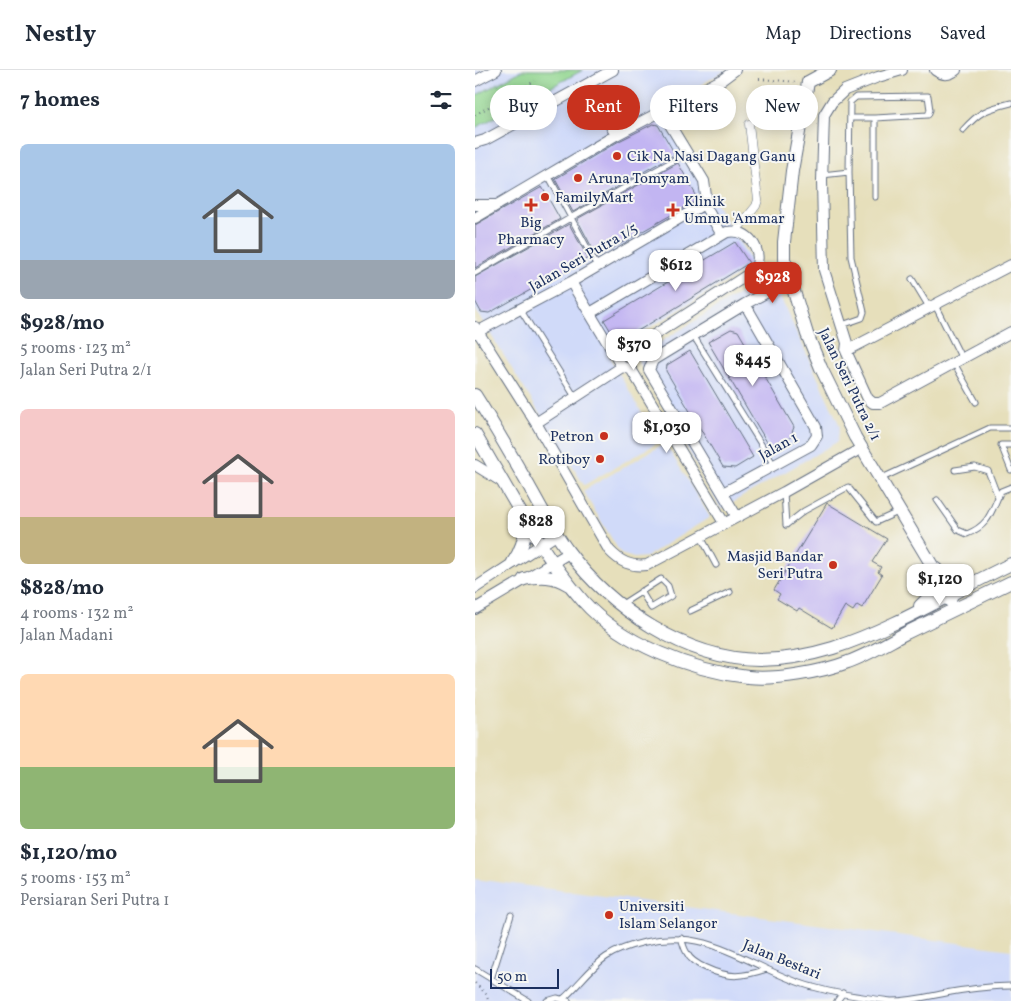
<!DOCTYPE html>
<meta charset="utf-8">
<style>
body{margin:0;font-family:Vollkorn,serif;background:#f6f6f7;color:#1f2937;height:100vh;display:flex;flex-direction:column;font-size:19px;white-space:nowrap}
*{box-sizing:border-box;margin:0}
p{font-size:16px;color:#747a83}
.icon{flex:none;width:28px;height:28px;fill:none;stroke:currentColor;stroke-width:2;stroke-linecap:round;stroke-linejoin:round}
.map{position:relative;flex:1;overflow:hidden}
.details{display:flex;flex-direction:column;background:#fff;width:475px}
.details>*{flex:none}
.hud{position:absolute;left:15px;top:15px;width:445px;height:45px;display:flex;gap:10px}
.scale{position:absolute;left:15px;bottom:12px;width:69px;box-sizing:border-box;padding-left:5px;border:2px solid #1b2f5e;border-top:0;font-size:14px;line-height:18px;white-space:nowrap;color:#1b2f5e;-webkit-text-stroke:4px #f6f6f2;paint-order:stroke}
.price{position:absolute;translate:-50% -42px;padding:0 11px;border-radius:10px;background:#fff;color:#222;font-size:16px;line-height:32px;filter:drop-shadow(0 1px 2px #0008)}
.price::after{content:'';position:absolute;left:50%;top:30px;width:15px;height:11px;margin-left:-8px;background:inherit;clip-path:polygon(0 0,100% 0,50% 100%)}
.price.current{background:#c8321e;color:#fff}
ul{padding:0;list-style:none}
li{display:grid;align-content:center;gap:10px;height:265px;padding:0 20px}
li span{display:grid;place-items:center;height:155px;border-radius:8px;color:#555}
li>.icon{margin-inline-start:auto}
span .icon{width:90px;height:90px;fill:#fffc;stroke-width:1}
li b{font-size:21px}
h2{display:flex;justify-content:space-between;align-items:center;height:60px;padding:0 20px;font-size:21px}
.chip{padding:0 18px;border-radius:22px;background:#fff;box-shadow:0 2px 12px #0003;font-size:18px;line-height:45px}
.chip.current{background:#c8321e;color:#fff}
header{display:flex;align-items:center;gap:30px;box-sizing:border-box;height:70px;padding:0 25px;background:#fff;border-bottom:1px solid #e0e1e3}
header strong{font-size:24px}
nav{display:flex;gap:28px;margin-inline-start:auto;font-size:18px}
main{display:flex;flex:1;min-height:0}
.map>svg:first-child{display:block}
.built{fill:#d0daf9}
.green{fill:#90d58e;stroke:#568276}
.building{fill:#c2b5f2}
.lines{fill:none;stroke-linecap:round;stroke-linejoin:round}
.service-casing{stroke:#626d7f;stroke-width:7}
.pedestrian-casing{stroke:#626d7f;stroke-width:9}
.minor-casing{stroke:#626d7f;stroke-width:12}
.tertiary-casing{stroke:#626d7f;stroke-width:14}
.path{stroke:#626d7f;stroke-width:2;stroke-dasharray:1 4;stroke-linecap:butt}
.service{stroke:#fff;stroke-width:5}
.pedestrian{stroke:#fff;stroke-width:8}
.minor{stroke:#fff;stroke-width:10}
.tertiary{stroke:#fff;stroke-width:12}
.poi-dot{fill:#c8321e;stroke:#f6f6f2;stroke-width:2}
.labels{text-anchor:middle;stroke-width:4;stroke-linejoin:round;paint-order:stroke}
.poi-label{font-size:15px;fill:#1b2f5e;stroke:#f6f6f2;text-anchor:start}
.street-label{font-size:15px;fill:#1b2f5e;stroke:#f6f6f2}
</style>
<header>
<strong>Nestly</strong>
<nav><a>Map</a><a>Directions</a><a>Saved</a></nav>
</header>
<main>
<section class="details">
<h2>7 homes<svg class="icon" aria-label="filters" viewBox="0 0 24 24"><path d="M4 7h16M4 17h16"/><circle cx="9" cy="7" r="2"/><circle cx="15" cy="17" r="2"/></svg></h2>
<ul>
<li><span style="background:linear-gradient(#a9c7e8 75%,#9aa5b1 0)"><svg class="icon" aria-label="home" viewBox="0 0 24 24"><path d="M3 11l9-7 9 7M6 9v11h12V9"/></svg></span><div><b>$928/mo</b><p>5 rooms · 123 m²</p><p>Jalan Seri Putra 2/1</p></div></li>
<li><span style="background:linear-gradient(#f6c9c9 70%,#c2b280 0)"><svg class="icon" aria-label="home" viewBox="0 0 24 24"><path d="M3 11l9-7 9 7M6 9v11h12V9"/></svg></span><div><b>$828/mo</b><p>4 rooms · 132 m²</p><p>Jalan Madani</p></div></li>
<li><span style="background:linear-gradient(#ffd9b3 60%,#8fb573 0)"><svg class="icon" aria-label="home" viewBox="0 0 24 24"><path d="M3 11l9-7 9 7M6 9v11h12V9"/></svg></span><div><b>$1,120/mo</b><p>5 rooms · 153 m²</p><p>Persiaran Seri Putra 1</p></div></li>
</ul>
</section>
<div class="map">
<svg width="536" height="931" viewBox="0 0 536 931">
<rect width="100%" height="100%" fill="#f6f6f2"/>
<filter id="ink" filterUnits="userSpaceOnUse"><feTurbulence type="fractalNoise" baseFrequency=".02" numOctaves="2"/><feDisplacementMap in="SourceGraphic" scale="10" xChannelSelector="R" yChannelSelector="G"/><feConvolveMatrix kernelMatrix="1 2 1 2 8 2 1 2 1" color-interpolation-filters="sRGB"/></filter>
<filter id="wash" filterUnits="userSpaceOnUse"><feTurbulence type="fractalNoise" baseFrequency=".0096" numOctaves="4" result="noise"/><feDisplacementMap in="SourceGraphic" scale="20" xChannelSelector="R" yChannelSelector="G"/><feGaussianBlur stdDeviation="1.12" result="paint"/><feColorMatrix in="noise" values="0 0 0 0 0 0 0 0 0 0 0 0 0 0 0 0 0 1.4 0 .05"/><feComposite in="paint" operator="in"/></filter>
<g filter="url(#wash)">
<rect width="100%" height="100%" fill="#e6dfbb"/>
<path class="built" d="M0,0H252L181,39L279,195L132,283L184,372L109,415L0,239V152L26,137L0,131Z
M295,205L365,356L362,372L246,439L161,287Z
M190,373L235,447L171,487L159,488L146,484L108,421Z
M0,809L536,880V931H0Z"/>
<path class="green" d="M48,0H108L0,58V26Z"/>
<g id="blocks">
<path class="building" d="M178,54L183,55L200,84L98,142L80,109L144,71Z
M203,93L221,125L219,132L122,187L102,149Z
M67,117L85,149L0,198V155Z
M94,154L113,188L14,243L6,242L0,231V207Z
M260,172L274,193L143,273L129,250Z
M256,259L263,261L319,357L315,368L296,379L233,272Z
M215,281L278,387L260,398L248,397L191,301L192,295Z
M352,433L412,469L397,492L406,497L403,502L407,505L387,538L382,535L378,541L370,536L357,558L324,538L322,541L302,529L305,524L299,520Z"/>
</g>
</g>
<g filter="url(#ink)">
<use href="#blocks" fill-opacity="0" stroke="#626d7f" stroke-width="1"/>
<g class="lines">
<defs>
<path id="service" d="M376,48H400
M488,60C505,41 512,39 536,33
M73,105L122,196
M347,105L374,102
M0,203L97,147L212,83
M437,209L454,237
M460,235L487,289
M45,239L100,327
M367,255L387,248L389,242L376,187L374,102L375,32L381,27L453,26L455,40L453,45L400,48V127
M218,265L299,395
M479,293L501,332
M536,375H526L536,400
M480,400L500,397L513,401L523,427
M405,409L515,358H536
M309,422L311,455
M462,430L483,460L492,464C515,455 516,441 526,421L536,417
M311,455L329,441L373,417L401,452L423,442
M226,467L241,495
M147,534L186,509L193,516L196,526L176,538L166,521
M215,541L255,522
M206,868C208,873 209,879 212,883C215,890 224,895 231,898C254,909 268,907 292,899
M0,899L53,931
M16,909L36,845
M88,929C103,916 115,898 131,887C143,879 157,875 170,872C237,856 278,901 338,917C362,924 392,928 416,931C438,931 455,926 476,922C495,919 517,916 536,916
M72,931L82,928L93,931
M362,931L368,923"/>
<path id="pedestrian" d="M261,161L281,136L283,130L274,54"/>
<path id="minor" d="M427,0L403,7L370,20L357,32L349,45L347,111L349,200L372,273L371,281L393,329L398,333H405L536,262
M460,0C467,5 474,6 481,0
M0,11L21,0
M112,15L141,65
M186,40L229,111L231,126L229,134
M0,73L10,70L138,0
M229,134L247,165
M0,135H21
M0,148L141,65L248,9L260,0
M115,243L252,162C274,158 289,181 280,200L142,289
M0,257L61,353L134,480C145,492 156,497 172,495L309,422L387,378
M0,263L96,212L229,134
M371,281L536,195
M147,297L156,299L249,453
M61,353L147,297L96,212
M0,395L29,413
M248,423L336,375L342,366L341,357L270,234
M262,447L174,300L178,290L270,234L315,210
M0,518L81,465
M0,539L94,483"/>
<path id="tertiary" d="M355,0L333,12L317,101L309,172V189L332,264L346,298L380,367L458,497L461,499L477,523L475,531
M0,325C19,355 36,385 54,416C66,438 78,461 93,481C135,538 210,589 284,590C308,590 335,585 358,578C420,558 477,522 536,494
M0,364C34,421 64,481 108,531C146,574 218,601 273,607C301,610 347,602 373,592C393,585 412,573 431,563C466,546 501,529 536,512
M38,492C47,480 50,467 52,452
M49,509C66,505 79,506 94,515
M445,536L458,523L462,510"/>
</defs>
<use href="#service" class="service-casing"/>
<use href="#pedestrian" class="pedestrian-casing"/>
<use href="#minor" class="minor-casing"/>
<use href="#tertiary" class="tertiary-casing"/>
<path class="path" d="M284,9L323,12
M22,16L25,22
M24 27a7 7 0 1 1 14 0a7 7 0 1 1-14 0Z
M38,23L60,11
M0,45L24,31
M0,913L12,925L13,931"/>
<use href="#service" class="service"/>
<use href="#pedestrian" class="pedestrian"/>
<use href="#minor" class="minor"/>
<use href="#tertiary" class="tertiary"/>
</g>
</g>
<g class="poi-dot">
<circle cx="142" cy="86" r="5"/>
<circle cx="103" cy="108" r="5"/>
<circle cx="70" cy="127" r="5"/>
<path d="M53.5 127.5h5v5h5v5h-5v5h-5v-5h-5v-5h5z"/>
<path d="M195.5 132.5h5v5h5v5h-5v5h-5v-5h-5v-5h5z"/>
<circle cx="129" cy="366" r="5"/>
<circle cx="125" cy="389" r="5"/>
<circle cx="358" cy="495" r="5"/>
<circle cx="134" cy="845" r="5"/>
</g>
<g class="labels">
<g class="poi-label">
<text x="152" y="91">Cik Na Nasi Dagang Ganu</text>
<text x="113" y="113">Aruna Tomyam</text>
<text x="80" y="132">FamilyMart</text>
<text x="209" y="136">Klinik<tspan x="209" dy="17">Ummu 'Ammar</tspan></text>
<text x="56" y="157" text-anchor="middle">Big<tspan x="56" dy="17">Pharmacy</tspan></text>
<text x="119" y="371" text-anchor="end">Petron</text>
<text x="115" y="394" text-anchor="end">Rotiboy</text>
<text x="348" y="491" text-anchor="end">Masjid Bandar<tspan x="348" dy="17">Seri Putra</tspan></text>
<text x="144" y="841">Universiti<tspan x="144" dy="17">Islam Selangor</tspan></text>
</g>
<g class="street-label">
<text transform="translate(108 187) rotate(-30)" y="5">Jalan Seri Putra 1/5</text>
<text transform="translate(375 314) rotate(64)" y="5">Jalan Seri Putra 2/1</text>
<text transform="translate(303 376) rotate(-29)" y="5">Jalan 1</text>
<text transform="translate(307 889) rotate(22)" y="5">Jalan Bestari</text>
</g>
</g>
</svg>
<div class="scale">50 m</div>
<b class="price" style="left:201px;top:222px">$612</b>
<b class="price current" style="left:298px;top:234px">$928</b>
<b class="price" style="left:159px;top:301px">$370</b>
<b class="price" style="left:278px;top:317px">$445</b>
<b class="price" style="left:192px;top:384px">$1,030</b>
<b class="price" style="left:61px;top:478px">$828</b>
<b class="price" style="left:465px;top:536px">$1,120</b>
<div class="hud">
<a class="chip">Buy</a>
<a class="chip current">Rent</a>
<a class="chip">Filters</a>
<a class="chip">New</a>
</div>
</div>
</main>
